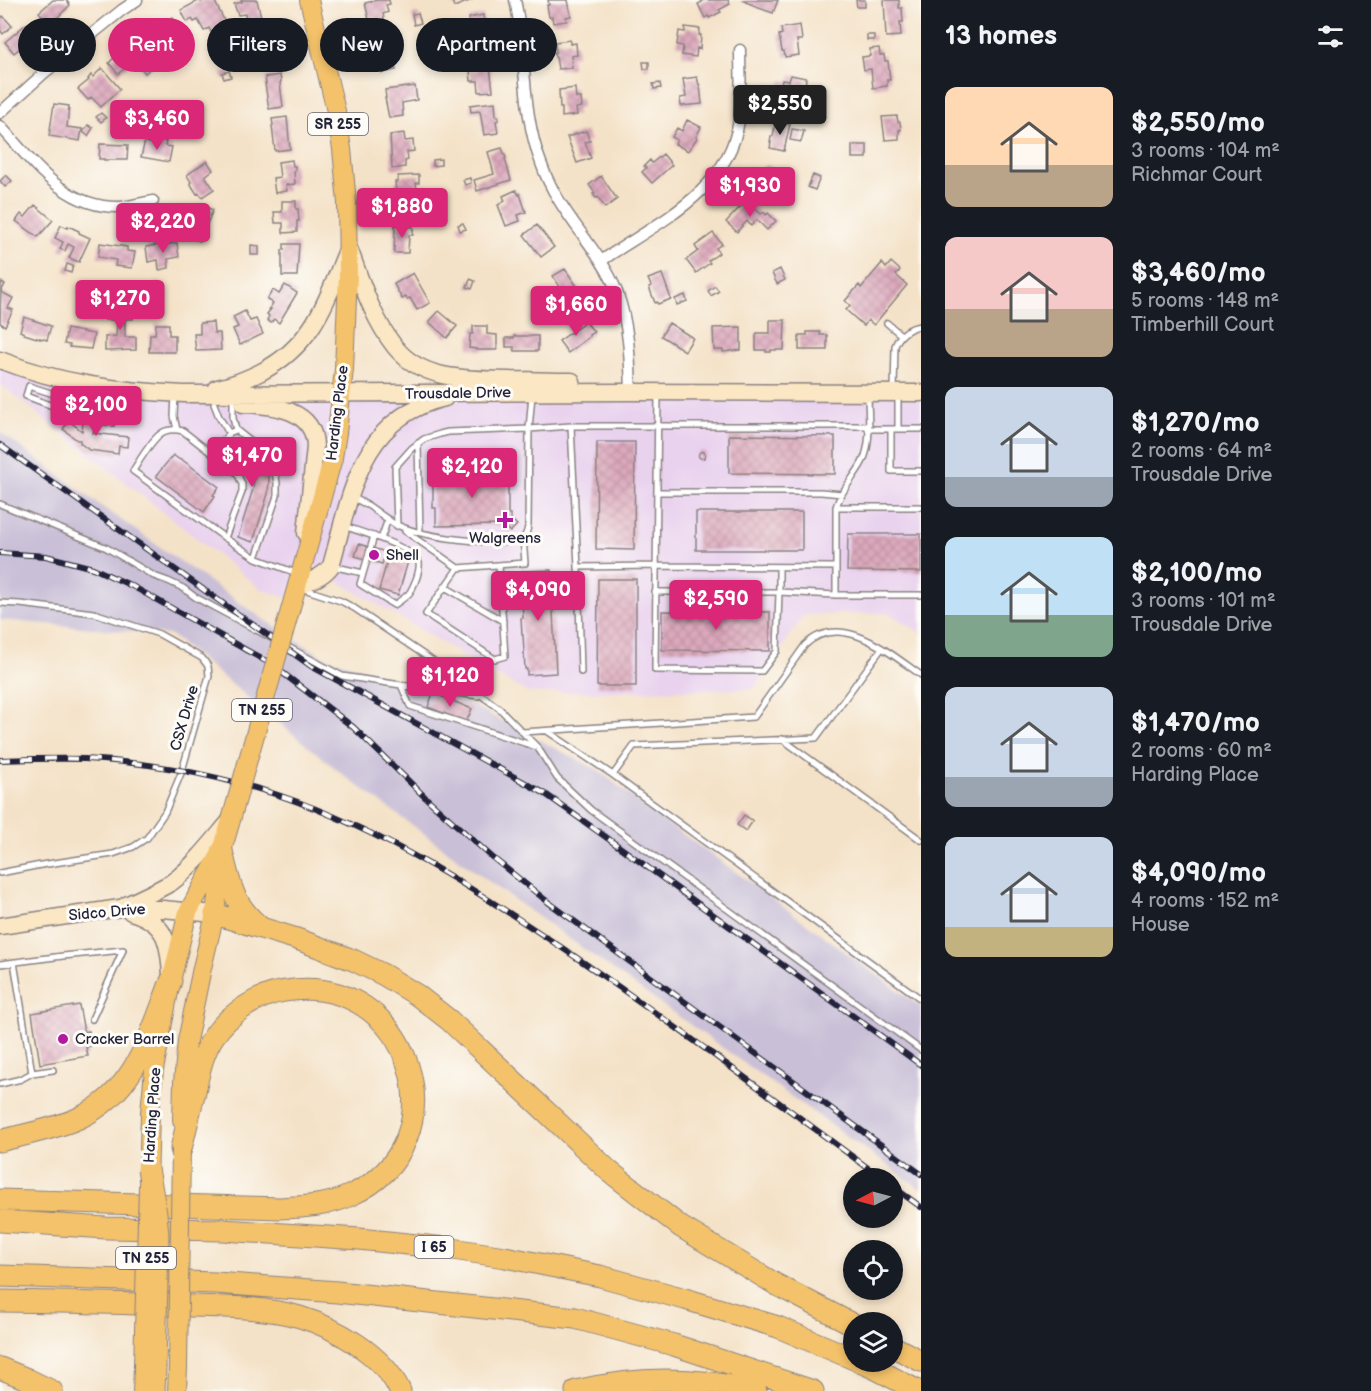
<!DOCTYPE html>
<meta charset="utf-8">
<style>
body{margin:0;font-family:"Balsamiq Sans",sans-serif;background:#242831;color:#f1f3f6;height:100vh;display:flex;flex-direction:column;font-size:22px;white-space:nowrap}
*{box-sizing:border-box;margin:0}
p{font-size:20px;color:#9ea1a6}
.icon{flex:none;width:33px;height:33px;fill:none;stroke:currentColor;stroke-width:2;stroke-linecap:round;stroke-linejoin:round}
.map{position:relative;flex:1;overflow:hidden}
.panel{display:flex;flex-direction:column;background:#171b24;width:450px}
.panel>*{flex:none}
.hud{position:absolute;left:18px;top:18px;width:570px;height:54px;display:flex;gap:12px}
.needle{width:39px;rotate:264deg}
.buttons{position:absolute;left:843px;top:1168px;display:grid;gap:12px}
.buttons a{display:grid;place-items:center;width:60px;height:60px;border-radius:50%;background:#171b24;box-shadow:0 3px 9px #0003;font-size:30px}
.price{position:absolute;translate:-50% -51px;padding:0 14px;border-radius:6px;background:#db2777;color:#fff;font-size:20px;line-height:39px;filter:drop-shadow(0 2px 3px #0008)}
.price::after{content:'';position:absolute;left:50%;top:36px;width:18px;height:14px;margin-left:-9px;background:inherit;clip-path:polygon(0 0,100% 0,50% 100%)}
.price.current{background:#222;color:#fff}
ul{padding:0;list-style:none}
li{display:flex;align-items:center;gap:18px;height:150px;padding:0 24px}
li span{display:grid;place-items:center;flex:none;width:168px;height:120px;border-radius:12px;color:#555}
li>.icon{margin-inline-start:auto}
span .icon{width:72px;height:72px;fill:#fffc;stroke-width:1}
li b{font-size:26px}
h2{display:flex;justify-content:space-between;align-items:center;height:72px;padding:0 24px;font-size:26px}
.tag{padding:0 21px;border-radius:27px;background:#171b24;box-shadow:0 3px 9px #0003;font-size:21px;line-height:54px}
.tag.current{background:#db2777;color:#fff}
main{display:flex;flex:1;min-height:0}
.map>svg:first-child{display:block}
.built{fill:#e9d2ee}
.railway{fill:#c9bfd7}
.building{fill:url(#building-cross-hatch)}
.lines{fill:none;stroke-linecap:round;stroke-linejoin:round}
.lane-casing{stroke:#8b8282;stroke-width:8}
.street-casing{stroke:#8b8282;stroke-width:13}
.secondary-casing{stroke:#8b8282;stroke-width:19}
.primary-casing{stroke:#8b8282;stroke-width:20}
.highway-casing{stroke:#8b8282;stroke-width:23}
.lane{stroke:#fff;stroke-width:5}
.street{stroke:#fff;stroke-width:10}
.secondary{stroke:#fbe7c3;stroke-width:16}
.primary{stroke:#f4c26a;stroke-width:18}
.highway{stroke:#f4c26a;stroke-width:21}
.rail-casing{stroke:#22223b;stroke-width:6}
.rail{stroke:#fdfcf7;stroke-width:4;stroke-dasharray:11;stroke-linecap:butt}
.primary-bridge-casing{stroke:#8b8282;stroke-width:20;stroke-linecap:butt}
.highway-bridge-casing{stroke:#8b8282;stroke-width:23;stroke-linecap:butt}
.primary-bridge{stroke:#f4c26a;stroke-width:18}
.highway-bridge{stroke:#f4c26a;stroke-width:21}
.poi-dot{fill:#b5179e;stroke:#fdfcf7;stroke-width:2}
.labels{text-anchor:middle;stroke-width:6;stroke-linejoin:round;paint-order:stroke}
.shield{fill:#fdfcf7;stroke:#646373;stroke-width:1.5}
.shield-label{font-size:14px;font-weight:bold;fill:#22223b}
.street-label{font-size:15px;fill:#22223b;stroke:#fdfcf7}
.poi-label{font-size:15px;fill:#22223b;stroke:#fdfcf7;text-anchor:start}
</style>
<main>
<div class="map">
<svg width="921" height="1391" viewBox="0 0 921 1391">
<defs>
<pattern id="building-cross-hatch" width="8" height="8" patternUnits="userSpaceOnUse" patternTransform="scale(1.5)"><rect width="8" height="8" fill="#dca9bc"/><path d="M0 0l8 8M0 8l8-8" fill="none" stroke="#bc91a2"/></pattern>
</defs>
<rect width="100%" height="100%" fill="#fdfcf7"/>
<filter id="ink" filterUnits="userSpaceOnUse"><feTurbulence type="fractalNoise" baseFrequency=".0167" numOctaves="2"/><feDisplacementMap in="SourceGraphic" scale="12" xChannelSelector="R" yChannelSelector="G"/><feConvolveMatrix kernelMatrix="1 2 1 2 8 2 1 2 1" color-interpolation-filters="sRGB"/></filter>
<filter id="wash" filterUnits="userSpaceOnUse"><feTurbulence type="fractalNoise" baseFrequency=".008" numOctaves="4" result="noise"/><feDisplacementMap in="SourceGraphic" scale="24" xChannelSelector="R" yChannelSelector="G"/><feGaussianBlur stdDeviation="1.35" result="paint"/><feColorMatrix in="noise" values="0 0 0 0 0 0 0 0 0 0 0 0 0 0 0 0 0 1.4 0 .05"/><feComposite in="paint" operator="in"/></filter>
<g filter="url(#wash)">
<rect width="100%" height="100%" fill="#f4e2c8"/>
<path class="built" d="M0,360L88,385L921,394V633L888,613L804,615L754,689L528,693L304,561L293,600L261,589L0,384Z"/>
<path class="railway" d="M0,432L108,511L263,619L322,656L424,688L469,704L598,770L646,808L715,857L921,1007V1189L498,888L345,776L171,635L0,620Z"/>
<g id="blocks">
<path class="building" d="M53,0H66L70,5L55,20L53,19L49,23L39,12Z
M200,0L201,2L204,0H214L230,32L224,35L225,38L216,42L209,28L204,31L198,20L194,22L192,19L187,22L181,10Z
M241,0H257L262,21L247,25L245,14L238,15L234,4L242,2Z
M378,0H389L390,4L386,5L388,12L383,14L386,28L372,32L365,3Z
M455,0H472L454,7L452,1Z
M548,0H568L571,16L566,17L567,21L553,23L552,17H549L547,5H549Z
M701,0H728L730,4L719,10L721,12L709,18L708,16L705,18L698,4L702,2Z
M742,0H778L773,13L753,6V5Z
M856,0H865V7H857Z
M884,0H899V8H902L903,22H900L901,36L886,37Z
M418,13L421,23L414,25L412,14Z
M483,15L489,49L468,53L466,44H463L460,29L470,27L469,18Z
M3,16L12,26L3,34L0,30V19Z
M172,17L180,30L175,33L178,37L158,50L149,37L154,33L152,30Z
M26,24L35,35L29,41L30,42L20,50L19,49L14,53L5,42Z
M800,25L802,40H797L799,55L785,57L784,51H782L779,35L782,34L781,28Z
M685,27L700,29L699,35H701L700,49L697,48L696,57L682,55L683,46L677,45L679,31L685,32Z
M867,35H874V40H867Z
M266,37L270,47H269L271,60L262,62L263,68L253,70L249,56L255,54L252,40Z
M386,39L388,48L391,47L396,70L382,73L376,50H378L376,42Z
M570,40V44L576,43L577,55L571,56L572,68L558,69L556,57H555L554,52H556L555,42Z
M134,41L154,65L145,73L134,60L118,74L109,63L123,48L124,50Z
M879,48L880,55H884L885,61H888L890,80H887V86L873,88L871,69L864,70L862,57L870,56V49Z
M159,50L166,59L162,62L155,53Z
M489,59L493,91L479,92L478,81H471L470,71L477,70L476,60Z
M643,62H649V69H644Z
M102,68L120,89L101,107L91,97L88,100L78,89L89,80L88,79L91,75L93,77Z
M229,71L231,77L224,79L222,73Z
M280,75L281,82L280,83L283,107L269,109L265,84H266L265,77Z
M791,75L806,78L805,86L802,85L799,100L793,99L792,106L778,104L782,80L789,81Z
M697,77L699,85H700L702,104L681,106L680,98L686,97L683,79Z
M660,83L661,88L654,89L653,84Z
M415,86L417,100L402,103L403,116L389,118L385,98H386L385,90Z
M575,88L576,98H581L582,107L576,108L577,115L562,117V108H560L559,90Z
M495,102L496,116H498L499,120L496,121L498,133L484,135L480,111L471,112L470,105Z
M54,104L69,106L67,127L82,129L80,141L49,136Z
M173,109L186,112L183,126L169,122Z
M101,113L106,118L101,122L96,117Z
M897,116L898,122H900L901,130H899V139L885,140L882,117Z
M287,117L290,149L275,151L272,126L273,125L272,119Z
M687,120L701,127L696,137L697,138L688,151L675,144L677,140L672,137L677,128L682,131Z
M776,121L790,124L784,151L770,148L771,142H770L771,136H773Z
M88,125L93,128L88,136L83,132Z
M792,129L804,131L801,142L790,140Z
M586,131L590,141L585,142L591,158L577,163L567,137Z
M404,133L405,141L413,140L414,151L407,152L408,160L405,161V167L392,169L390,135Z
M152,138L166,141L165,146L172,147L169,162L141,157L145,141L150,143Z
M100,144L128,145L127,160H104V159H99Z
M852,145H867V158H852Z
M502,148L506,158L505,159L511,180L477,191L474,180L494,174L488,152Z
M663,154L672,165L652,183L642,172L646,168L644,166L650,160L652,163Z
M441,159V165L433,166V160Z
M292,160L293,166H295V171H294L295,184L286,185L287,191L275,193L273,178L280,177L278,162Z
M207,161L213,170L205,176L214,189L202,197L199,193L197,194L190,183L191,182L187,175Z
M766,165L779,172L767,196L754,190L757,184L753,183L761,169L763,171Z
M6,175L12,181L5,187L0,181Z
M419,175V183H416L417,190H410L412,205L397,206L395,182H398V176Z
M813,175L820,178L815,190L808,187Z
M601,176L617,199L605,208L598,197L596,198L593,194L595,193L589,185Z
M470,178L471,183L465,185L463,180Z
M516,190L519,195L520,194L526,212L518,215L520,221L506,226L498,205L505,201L503,196Z
M282,201H296V209H298L299,221H297V232L283,233V223H275L274,212H282Z
M199,204L213,210L200,241L184,235L193,215L194,216Z
M743,204L749,211L754,207L761,214L764,212L766,215L768,213L776,221L767,230L757,220L751,226L747,221L737,232L726,222Z
M35,205L53,220L38,237L16,221L21,214L25,217Z
M463,223L466,229L460,231L458,225Z
M61,225L68,228V226L79,231V233L90,238L79,262L69,258L74,247L68,244L65,251L60,249L63,242L55,238Z
M395,225L413,227V235H409L408,253H394Z
M537,225L554,247L541,257L524,235Z
M713,233L722,244L716,248L719,253L708,261L710,263L696,273L686,260L698,251L695,246Z
M100,243L127,247V251L135,252L132,268L115,266L116,260L98,257Z
M168,243L169,244L177,243L179,257L168,259L169,268L159,270L158,260L148,262L146,247Z
M284,244H299L297,276H282V250H284Z
M251,245L259,246V255H251Z
M891,262L900,270L896,275L907,285L874,325L868,320L864,326L846,310L850,305L845,301L859,285L861,288L882,263L886,268Z
M67,264L73,266L71,273L65,271Z
M565,269L584,296L574,303L571,298L568,300L553,276Z
M780,269L785,280L777,284L772,273Z
M413,273L430,303L417,310L410,298L407,299L406,297L402,299L394,284Z
M662,274L671,299L658,304L657,302L655,303L649,287L651,286L648,279Z
M470,279L475,281L472,289L467,287Z
M1,282L5,284L1,292L13,298L8,308L13,310L5,326L0,323Z
M159,283L160,293H155L154,284Z
M285,285L297,293L279,323L274,319L271,323L267,320L269,316L267,314L271,309H269L273,303L267,299L273,290L279,294Z
M715,286L719,291L711,296L708,291Z
M82,293L89,295L87,302L80,301Z
M685,295L687,301L677,305L675,299Z
M105,309H129L128,312H133V319H125V337H136V350L105,351V337L116,336L117,320H105Z
M245,311L250,321L256,319L263,334L240,345L233,329L238,327L233,317Z
M439,311L457,326L447,338L429,322Z
M24,317L51,326L47,340L40,338V339L24,334V333L20,331Z
M770,320H785L784,350H771V352H766V350H756V335L757,333H770Z
M213,322L214,333H220L221,350L196,351L194,334H200V323Z
M586,322L594,332L589,335L590,336L568,353L559,341Z
M669,323L693,338L685,351L661,336Z
M156,324H169V335H175V352H149L150,334H155Z
M473,326H487V334L497,335V350H476V349L469,348L470,334H473Z
M741,327V350L723,352V350H714L713,328Z
M67,329L94,334L91,349L69,347L70,345L64,344Z
M807,332H820V335H827V350H799V335H807Z
M514,336H538V351H514V347H506V338H514Z
M84,415L95,416L93,433L128,437L127,447L119,446L118,454L89,450L80,443V440H77L63,429L69,421L82,431Z
M729,435L835,436V474L729,473Z
M236,438L253,450L262,460L266,467L269,479L268,494L253,542L238,537L253,489L254,478L253,473L247,465L227,451Z
M597,442H635L634,550L596,549Z
M698.5 455a3.5 3.5 0 1 1 7 0a3.5 3.5 0 1 1-7 0Z
M173,455L180,460L181,459L219,487L213,495L215,496L204,512L156,476Z
M470,470V473L509,472L510,477H508V514H510V518L517,525L510,532L503,525L436,526V508H433V480L434,476L441,471Z
M696,512H802V550H696Z
M848,534H921V572L847,571Z
M359,544L386,552L382,564L355,556Z
M392,554L409,558L398,595L379,590L388,558L390,559Z
M551,570L556,673L527,675V669H525L523,635H522L521,618H523L521,576H522V571Z
M598,579H636V686H597Z
M662,611L770,612V651L662,650Z
M433,693L472,709L466,722L428,707Z
M744,815L753,821L746,831L737,825Z
M79,1005L84,1032L89,1031L91,1046L86,1047L88,1056L40,1064L32,1013Z"/>
</g>
</g>
<g filter="url(#ink)">
<use href="#blocks" fill-opacity="0" stroke="#8b8282" stroke-width="1.5"/>
<g class="lines">
<defs>
<path id="lane" d="M887,323L901,335
M894,390L895,346C899,335 909,327 921,326
M175,395L174,416L177,430
M532,395L529,429L528,527L526,534L521,540C489,545 426,538 397,525L395,467L412,448L424,439L440,434L448,432L529,429L571,426
M658,395L655,670L762,671L777,651L779,592L836,595H921
M868,395C868,416 872,442 863,461C855,477 841,490 836,507H921
M233,397V418L236,430L268,455L274,466L277,483V496L256,558L296,573
M65,403L113,415
M214,404L219,417L229,433
M63,410L26,396L29,386L66,398L70,383
M84,417L63,410L66,398L114,408L118,391
M94,420L112,423L113,413
M868,429H921
M891,429V471H921
M898,429V395
M418,443L420,533
M213,455L229,433L236,430
M657,492H821L842,494
M352,497L369,506L397,526
M0,504L107,548L154,576L168,581L183,588L195,597L342,676L401,685
M344,526C360,532 414,547 419,563C420,567 418,573 417,577C410,595 410,594 394,605L360,584L374,536
M405,531L458,568
M225,538L242,492V484L237,473L183,431C175,429 165,429 159,435C151,442 139,461 133,471L225,538L256,558
M381,539L388,519
M499,565L505,656L495,659L426,614L458,568L525,563L523,538
M332,566L363,573
M578,567L571,426H868
M445,587L503,621
M304,589L341,601L354,608L427,657L499,708L538,748L557,778L591,810L921,1050
M655,592H779V567
M836,595V507
M0,603L20,604L94,613L159,634L202,658L208,666L209,676L182,771L165,812L147,838L133,847L113,854L41,865L0,873
M882,648L816,738L634,746L613,775L921,999
M581,672L578,567L656,566L835,567
M478,696L401,685L410,706L537,747
M547,731L613,775
M523,732L754,717L805,645C842,610 890,654 921,675
M782,739L921,840
M0,964L63,956L123,950L92,1019
M32,1073L53,1070
M0,1084L21,1079L32,1073L14,962"/>
<path id="street" d="M515,0C527,54 521,111 541,163C550,189 565,211 582,234C595,252 609,271 617,292C629,324 630,359 631,392
M0,113L44,73L122,10L137,0
M0,126C34,163 64,208 120,207C131,206 142,203 153,201
M601,261C654,224 729,193 739,120C742,97 740,73 740,50"/>
<path id="secondary" d="M350,251C362,284 373,319 395,347C422,381 468,379 507,380C528,380 550,381 572,381
M0,360C62,384 118,391 184,394L631,392L921,393
M217,388C233,385 247,379 261,372C315,344 326,300 348,248
M243,404C273,405 315,409 315,447L306,533
M297,587C310,581 323,577 331,566C351,495 360,417 445,398
M126,905C141,898 157,891 172,882C194,866 212,842 230,821
M131,912C166,922 169,942 171,975
M0,926L120,908L163,909L215,914"/>
<path id="primary" d="M293,600L333,458L337,433L344,369L348,275L347,203L342,149L336,111L309,0
M182,1120L183,1082L187,1041L202,968L215,914L222,851L231,820
M149,1149L150,1112L154,1070L171,981L188,912L218,858
M142,1391L143,1367
M177,1391L178,1367"/>
<path id="highway" d="M222,851C230,885 233,904 260,927
M215,914L297,939L353,960L384,975L417,995L449,1020L609,1171L681,1227L777,1285L854,1325
M0,1141C26,1134 55,1129 79,1118C136,1091 150,1035 171,981
M0,1200L280,1208C304,1207 328,1206 351,1195C465,1143 411,970 285,991C258,995 230,1013 214,1036C203,1052 199,1072 195,1091C190,1110 186,1129 181,1149
M0,1221L106,1228L223,1230L359,1239L446,1248L505,1257L600,1276L685,1299L778,1327L854,1359
M0,1276L216,1283L337,1292L575,1318L674,1345L813,1391
M0,1301C64,1302 128,1303 191,1306C227,1307 265,1307 300,1317C336,1328 384,1355 400,1391
M892,1346L921,1361
M860,1362L876,1369L918,1391
M0,1368L27,1379L52,1391
M154,1391L155,1368
M576,1391C637,1376 695,1376 756,1391"/>
</defs>
<use href="#lane" class="lane-casing"/>
<use href="#street" class="street-casing"/>
<use href="#secondary" class="secondary-casing"/>
<use href="#primary" class="primary-casing"/>
<use href="#highway" class="highway-casing"/>
<use href="#lane" class="lane"/>
<use href="#street" class="street"/>
<use href="#secondary" class="secondary"/>
<use href="#primary" class="primary"/>
<use href="#highway" class="highway"/>
<defs>
<path id="rail" d="M0,445L311,666L544,793L603,835L921,1065
M0,553L46,556L93,568L132,586L271,664L353,727L425,797L493,858L548,902L921,1174
M0,760C28,759 57,758 85,759C150,762 216,775 278,795C386,831 484,895 577,958C681,1029 782,1105 883,1179
M892,1186L921,1207"/>
</defs>
<use href="#rail" class="rail-casing"/>
<use href="#rail" class="rail"/>
<defs>
<path id="primary-bridge" d="M231,820L293,600
M143,1367L149,1149
M178,1367L181,1149"/>
<path id="highway-bridge" d="M148,1169L156,1213L158,1235L155,1368"/>
</defs>
<use href="#primary-bridge" class="primary-bridge-casing"/>
<use href="#highway-bridge" class="highway-bridge-casing"/>
<use href="#primary-bridge" class="primary-bridge"/>
<use href="#highway-bridge" class="highway-bridge"/>
</g>
</g>
<g class="poi-dot">
<path d="M502 511h6v6h6v6h-6v6h-6v-6h-6v-6h6z"/>
<circle cx="374" cy="555" r="6"/>
<circle cx="63" cy="1039" r="6"/>
</g>
<g class="labels">
<g class="shield">
<rect x="308" y="113" width="60" height="22" rx="4.5"/>
<rect x="232" y="699" width="60" height="22" rx="4.5"/>
<rect x="414.5" y="1236" width="39" height="22" rx="4.5"/>
<rect x="116" y="1247" width="60" height="22" rx="4.5"/>
</g>
<g class="shield-label">
<text x="338" y="129">SR 255</text>
<text x="262" y="715">TN 255</text>
<text x="434" y="1252">I 65</text>
<text x="146" y="1263">TN 255</text>
</g>
<g class="street-label">
<text transform="translate(458 393) rotate(-1)" y="5">Trousdale Drive</text>
<text transform="translate(337 413) rotate(-83)" y="5">Harding Place</text>
<text transform="translate(184 718) rotate(-74)" y="5">CSX Drive</text>
<text transform="translate(107 912) rotate(-5)" y="5">Sidco Drive</text>
<text transform="translate(152 1115) rotate(-86)" y="5">Harding Place</text>
</g>
<g class="poi-label">
<text x="505" y="543" text-anchor="middle">Walgreens</text>
<text x="386" y="560">Shell</text>
<text x="75" y="1044">Cracker Barrel</text>
</g>
</g>
</svg>
<div class="buttons">
<a><svg class="needle" viewBox="-14 -14 28 28"><path d="M0-13l5 13h-10z" fill="#e53935"/><path d="M0 13l5-13h-10z" fill="#9ea1a6"/></svg></a>
<a><svg class="icon" aria-label="locate" viewBox="0 0 24 24"><circle cx="12" cy="12" r="6"/><path d="M12 2v4M12 18v4M2 12h4M18 12h4"/></svg></a>
<a><svg class="icon" aria-label="layers" viewBox="0 0 24 24"><path d="M12 4l9 5-9 5-9-5zM3 14l9 5 9-5"/></svg></a>
</div>
<b class="price current" style="left:780px;top:136px">$2,550</b>
<b class="price" style="left:157px;top:151px">$3,460</b>
<b class="price" style="left:750px;top:218px">$1,930</b>
<b class="price" style="left:402px;top:239px">$1,880</b>
<b class="price" style="left:163px;top:254px">$2,220</b>
<b class="price" style="left:120px;top:331px">$1,270</b>
<b class="price" style="left:576px;top:337px">$1,660</b>
<b class="price" style="left:96px;top:437px">$2,100</b>
<b class="price" style="left:252px;top:488px">$1,470</b>
<b class="price" style="left:472px;top:499px">$2,120</b>
<b class="price" style="left:538px;top:622px">$4,090</b>
<b class="price" style="left:716px;top:631px">$2,590</b>
<b class="price" style="left:450px;top:708px">$1,120</b>
<div class="hud">
<a class="tag">Buy</a>
<a class="tag current">Rent</a>
<a class="tag">Filters</a>
<a class="tag">New</a>
<a class="tag">Apartment</a>
</div>
</div>
<section class="panel">
<h2>13 homes<svg class="icon" aria-label="filters" viewBox="0 0 24 24"><path d="M4 7h16M4 17h16"/><circle cx="9" cy="7" r="2"/><circle cx="15" cy="17" r="2"/></svg></h2>
<ul>
<li><span style="background:linear-gradient(#ffd9b3 65%,#b9a48a 0)"><svg class="icon" aria-label="home" viewBox="0 0 24 24"><path d="M3 11l9-7 9 7M6 9v11h12V9"/></svg></span><div><b>$2,550/mo</b><p>3 rooms · 104 m²</p><p>Richmar Court</p></div></li>
<li><span style="background:linear-gradient(#f6c9c9 60%,#b9a48a 0)"><svg class="icon" aria-label="home" viewBox="0 0 24 24"><path d="M3 11l9-7 9 7M6 9v11h12V9"/></svg></span><div><b>$3,460/mo</b><p>5 rooms · 148 m²</p><p>Timberhill Court</p></div></li>
<li><span style="background:linear-gradient(#c9d6e8 75%,#9aa5b1 0)"><svg class="icon" aria-label="home" viewBox="0 0 24 24"><path d="M3 11l9-7 9 7M6 9v11h12V9"/></svg></span><div><b>$1,270/mo</b><p>2 rooms · 64 m²</p><p>Trousdale Drive</p></div></li>
<li><span style="background:linear-gradient(#bfe0f5 65%,#7fa58c 0)"><svg class="icon" aria-label="home" viewBox="0 0 24 24"><path d="M3 11l9-7 9 7M6 9v11h12V9"/></svg></span><div><b>$2,100/mo</b><p>3 rooms · 101 m²</p><p>Trousdale Drive</p></div></li>
<li><span style="background:linear-gradient(#c9d6e8 75%,#9aa5b1 0)"><svg class="icon" aria-label="home" viewBox="0 0 24 24"><path d="M3 11l9-7 9 7M6 9v11h12V9"/></svg></span><div><b>$1,470/mo</b><p>2 rooms · 60 m²</p><p>Harding Place</p></div></li>
<li><span style="background:linear-gradient(#c9d6e8 75%,#c2b280 0)"><svg class="icon" aria-label="home" viewBox="0 0 24 24"><path d="M3 11l9-7 9 7M6 9v11h12V9"/></svg></span><div><b>$4,090/mo</b><p>4 rooms · 152 m²</p><p>House</p></div></li>
</ul>
</section>
</main>
